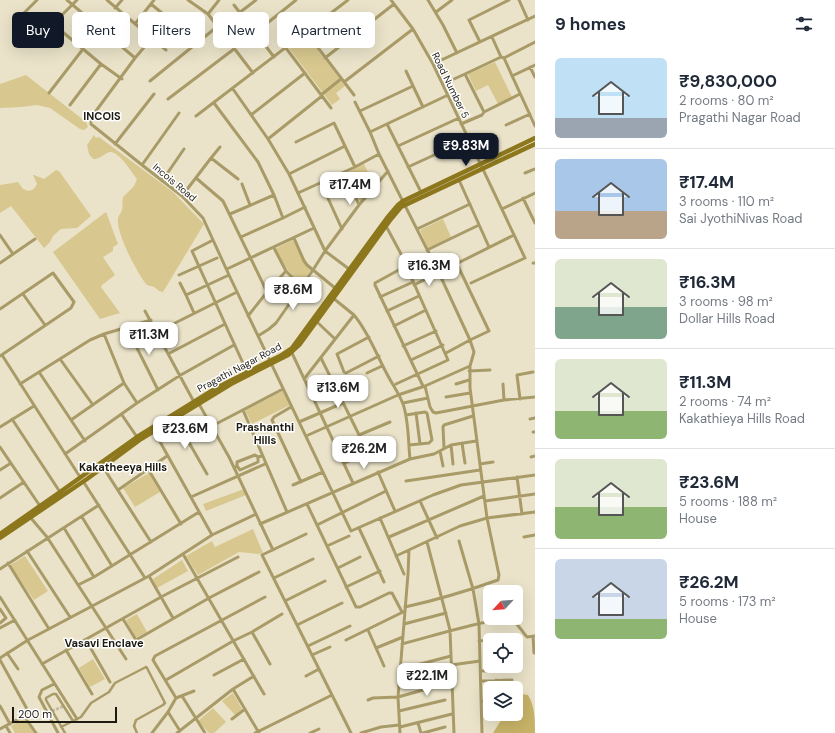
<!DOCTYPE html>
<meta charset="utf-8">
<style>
body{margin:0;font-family:"DM Sans",sans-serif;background:#f6f6f7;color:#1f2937;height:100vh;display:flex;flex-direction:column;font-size:15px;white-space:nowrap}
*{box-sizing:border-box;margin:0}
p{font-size:13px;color:#747a83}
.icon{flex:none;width:22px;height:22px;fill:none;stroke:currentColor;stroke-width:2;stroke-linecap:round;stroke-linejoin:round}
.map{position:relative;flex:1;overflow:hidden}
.sheet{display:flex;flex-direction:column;background:#fff;width:300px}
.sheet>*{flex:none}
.guide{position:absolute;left:12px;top:12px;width:380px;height:36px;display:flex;gap:8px}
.needle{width:26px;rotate:244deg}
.fabs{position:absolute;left:483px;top:585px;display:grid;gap:8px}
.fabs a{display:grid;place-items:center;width:40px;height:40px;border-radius:6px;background:#fff;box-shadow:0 4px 16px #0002;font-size:20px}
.scale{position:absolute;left:12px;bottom:10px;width:105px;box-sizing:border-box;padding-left:4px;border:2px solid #1d1b11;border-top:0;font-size:11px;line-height:14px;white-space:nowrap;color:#1d1b11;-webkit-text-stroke:3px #fff;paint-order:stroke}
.price{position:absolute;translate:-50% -34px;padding:0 9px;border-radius:8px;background:#fff;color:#222;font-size:13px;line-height:26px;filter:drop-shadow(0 1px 2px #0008)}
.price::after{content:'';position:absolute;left:50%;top:24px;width:12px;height:9px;margin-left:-6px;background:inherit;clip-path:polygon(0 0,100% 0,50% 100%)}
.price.active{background:#111827;color:#fff}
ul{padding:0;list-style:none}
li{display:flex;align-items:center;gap:12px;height:100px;padding:0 20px}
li+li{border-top:1px solid #e0e1e3}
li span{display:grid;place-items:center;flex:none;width:112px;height:80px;border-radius:6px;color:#555}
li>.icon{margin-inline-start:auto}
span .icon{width:48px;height:48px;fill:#fffc;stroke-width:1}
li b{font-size:17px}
h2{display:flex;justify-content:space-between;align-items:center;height:48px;padding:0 20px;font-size:17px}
.chip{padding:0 14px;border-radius:6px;background:#fff;box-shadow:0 4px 16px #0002;font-size:14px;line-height:36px}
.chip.active{background:#111827;color:#fff}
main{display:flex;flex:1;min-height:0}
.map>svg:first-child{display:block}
.green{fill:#d8c88f}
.water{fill:#c7b368}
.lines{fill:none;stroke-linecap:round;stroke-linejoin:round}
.minor-tunnel{stroke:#c1bba4;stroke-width:3;stroke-dasharray:3 1.5;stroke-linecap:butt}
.pedestrian{stroke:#a99b68;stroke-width:2.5}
.minor{stroke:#a99b68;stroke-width:3}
.secondary{stroke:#8d771d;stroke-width:4.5}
.labels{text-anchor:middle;stroke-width:3;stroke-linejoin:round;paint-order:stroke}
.street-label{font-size:10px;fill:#1d1b11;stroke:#fff}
.neighbourhood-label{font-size:11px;font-weight:bold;fill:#1d1b11;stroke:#fff}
</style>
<main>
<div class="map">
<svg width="535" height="733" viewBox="0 0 535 733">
<rect width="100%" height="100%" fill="#eae3c9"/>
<path class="green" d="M306,35L345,86L336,93L340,99L332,105L289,48Z
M495,62L512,97L498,104L488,85L476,91L468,74Z
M26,75L86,122L88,127L84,130L80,129L50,108L37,105L22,107L0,108V84Z
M94,135L96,138L99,137L173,192L204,224L163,292L159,291L154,287L147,285C138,275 116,233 118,219C118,216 121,213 122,210C123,206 122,202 123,197L134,186L137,179C132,173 119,151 110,152C104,153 100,160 93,159L89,154L87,145Z
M364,164L374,185L360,202L346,173Z
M56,170L59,171L91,216L77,228L61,229L53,236L50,242L44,248L11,206L0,213V185L18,182L23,189L29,191L34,189L37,184L33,175H34L44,179Z
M106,212L118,244L113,247V251L103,257L115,275L102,285L101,287L120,313L100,319L53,252Z
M443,219L451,237L428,248L420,230Z
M292,240L295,241L311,270L301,284L287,269L275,249Z
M283,391L290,405L252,424L245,410Z
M149,473L160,492L135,507L123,488Z
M244,489L246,495L206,511L203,504Z
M253,529L263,553L258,554L239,552L198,575L186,556L212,541L215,547Z
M25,556L48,591L34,600L10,565Z
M182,560L188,571L157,588L153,579Z
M137,614L147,632L136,638L126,620Z
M93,659L105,679L90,687L79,668Z
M233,693L242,709L235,715L222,701Z
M213,708L226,722L214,733H209L198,721Z
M24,718L35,733H15L11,726Z"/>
<path class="water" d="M521,694L528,695C535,706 535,720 535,733H493L505,714H516V696Z"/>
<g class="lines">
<path class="minor-tunnel" d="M52,711L64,706"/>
<path class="pedestrian" d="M61,727L81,717L91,703L109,692L115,683L146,667L147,668L165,703L163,705L136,720L134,726L137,733
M65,733L46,700V698L53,694H56L73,721"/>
<path class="minor" d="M67,0L135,58
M107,0L166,50
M188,0L208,14L253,73
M391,0L413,29L433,64L525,258L471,283
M428,0L443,25L457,53
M519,0L528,20
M151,4L184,31
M234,5L274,57
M115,8L122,0
M436,12L452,0
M239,13L256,0
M208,14L219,0
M19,18L37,0
M53,24L101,64L122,79
M135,24L154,0
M306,32L354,95
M255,33L296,0
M492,37L501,57L504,58L535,126
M152,38L135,58L93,115L91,121V124L142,165L182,196L203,218L229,275L351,531L433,495L461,485L535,475
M38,39L77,0
M480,42L469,20L509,0
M286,48L331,108
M325,58L394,4
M504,58L535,42
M433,64L535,16
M530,67L535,77
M406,71L423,107
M512,76L535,65
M150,81L218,26
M344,82L413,29
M443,84L465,74
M233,89L268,139L289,174L325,251L349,269
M49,93L83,49
M321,95L341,79
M168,99L234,49
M355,102L370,132L379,154L439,273L470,340L474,352L470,366V388L487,518L499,575L498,580C467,591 437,600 405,607
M214,103L258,162L274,195L283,218
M70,105L101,64
M360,111L413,86
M484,112L465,74L501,57
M251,115L305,73
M196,116L348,0
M387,124L421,192
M461,124L482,115L484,112L520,94
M506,125L530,114
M370,132L448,95
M268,139L322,96
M296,142L334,123L355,167
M115,144L154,94
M398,146L459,118
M211,158L220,147
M142,165L179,113
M408,167L469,139
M344,172L359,205
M525,173L535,169
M289,174L345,146
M196,178L223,201L267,292
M459,180L489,247
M162,181L184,149
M321,183L342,229
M242,184L250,205
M298,193L355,167L379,154
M182,196L211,158L238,179
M523,198L535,223
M502,209L535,193
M230,214L274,195
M386,226L400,252L448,360L396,384
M417,229L470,204
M0,235L13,254
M241,237L283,218L305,207
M294,238L304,261L307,265L335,288
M213,240L192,251L247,372
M274,248L286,271L301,286
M427,250L479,225
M0,263L35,239
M533,263H535
M406,266L375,283V285L423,386
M227,269L314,228
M179,275L217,258
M180,283L186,295L229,275
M414,285L514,235
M23,294L45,325
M186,295L194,313
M380,297L413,282
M0,309L53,273L74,302L71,308L0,356
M145,311L194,402
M387,311L419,296
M354,315C369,333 376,354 387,374C392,384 399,393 403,404C409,421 408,441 410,459
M248,316L267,292L286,271
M316,321L335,339
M394,326L426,310
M127,328L158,390
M157,332L237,292
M104,334L124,383L137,403
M258,336L269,329L276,323L313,270L325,251L359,205L388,171
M369,337L337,354L344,372L346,373L379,356
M403,346L436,331
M292,353L353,483
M446,353L470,340L489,331L457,264
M168,354L225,324
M2,355L80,477
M321,358L368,453
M60,359L93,405
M411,360L443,345
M469,371L490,370
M39,372L85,441
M367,373L382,366
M304,379L354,315L333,298
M20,384L90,340L104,334L151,320
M456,384L469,380
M503,384L504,400
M425,386L430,407L433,412L436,413L504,400L535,397
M446,397L470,393
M520,399L517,375L533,372
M403,403L428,398
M199,404L229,457L273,550
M291,407L274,417L272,420L301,482
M243,410L287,512
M416,413L420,444
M122,415L137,437
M406,415L425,412L427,413L432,440L429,443L409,445
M175,418L207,474
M12,419L60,492
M530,419L535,418
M71,420L124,383
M299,422L343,403
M212,426L283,389
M0,427L34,406
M154,431L212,535
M533,432H535
M359,435L390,422
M306,436L398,395L425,386L470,366
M462,443L465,463
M451,445L453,464
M0,447L40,506
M444,448L443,427L444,425L473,416
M440,451L443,466
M65,454L137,403L179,376L234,345
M531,457L535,456
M344,463L389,444
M480,464L493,462
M237,466L240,470L258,462V457
M103,467L151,542
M234,468L237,466V462L255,455L258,457L262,456
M148,469L181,524
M0,470L11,463
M378,472L395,511
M517,477L522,514
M83,481L145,578
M406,481L480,470
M293,485L323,472
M118,490L167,456
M191,497L265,464
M0,498L24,482
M420,501L437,538
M485,501L535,494
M307,504L356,607H360L389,593H392L402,612
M30,517L47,537L126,659
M82,517L112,566
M380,518L404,574
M260,524L410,459L434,454L451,445L476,441
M317,525L386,491
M64,528L94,577
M359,528L384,582
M306,534L262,555L351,733
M389,537L484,496
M524,537L535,535
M459,541L473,589L479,624L482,733
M427,542L450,630L454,733
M327,546L349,536
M27,551L70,617
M183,554L264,694
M396,556L460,526L487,518L535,512
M8,563L49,629
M338,568L360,557
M0,569L99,505
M149,576L173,618
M274,578L313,559
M78,585L94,577L199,512
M346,587L380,571
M0,597L77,719
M285,601L325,581
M0,609L6,618L0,623
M123,619L136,640L209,598L259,572
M404,624L446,613
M297,625L342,603
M0,628L15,620
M368,630L384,666
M252,632L270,664
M533,636L534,653
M86,640L110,682
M346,640L403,612
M491,640L508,639
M479,641L490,640
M402,644C432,636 461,627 491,621C497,620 504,618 510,620C518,622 521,631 527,637L535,636
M308,646L350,626
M376,648L403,637
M66,650L92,694
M7,653L18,669
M312,655L330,647
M0,658L28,640L149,576L212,535L256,514
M0,660L27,709V712L24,716L36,733
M42,664L161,597L238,557
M451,665L480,661
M401,669L451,656
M481,671L506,670
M214,675L244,659
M306,676L319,669
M166,680L233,641L252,632L282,614
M496,680V688
M481,681L512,680L509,688
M54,684L42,690L39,697L58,733
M233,689L259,733
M182,696L205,733
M176,698L153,660L155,656L265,597
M368,700L373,698L398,697L452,682
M482,701H490
M0,706L10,724
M399,711L445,700
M168,712L180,731
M232,719L245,709
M418,723L421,733
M6,726L10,733
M400,727L452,714
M0,729L24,716
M152,733L168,712L176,698L194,691
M177,733L233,689L254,676
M255,733L332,695
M310,733L319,729
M361,733L381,727L399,725
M400,733L398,697L408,574L409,550
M423,733L445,727"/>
<path class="secondary" d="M0,534L60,492L137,437L218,387L280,356L292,348L387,218L398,205L403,201L535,138
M0,538L87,479L141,439L231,384L288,355L300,344L391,219L401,207L535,144"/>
</g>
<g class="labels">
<g class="street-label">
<text transform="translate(451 85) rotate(64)" y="4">Road Number 5</text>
<text transform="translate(175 182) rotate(40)" y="4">Incois Road</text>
<text transform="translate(239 367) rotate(-28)" y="4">Pragathi Nagar Road</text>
</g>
<g class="neighbourhood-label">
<text x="102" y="120">INCOIS</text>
<text x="265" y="431">Prashanthi<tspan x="265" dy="13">Hills</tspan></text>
<text x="123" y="471">Kakatheeya Hills</text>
<text x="104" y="647">Vasavi Enclave</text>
</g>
</g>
</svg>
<div class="fabs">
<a><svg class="needle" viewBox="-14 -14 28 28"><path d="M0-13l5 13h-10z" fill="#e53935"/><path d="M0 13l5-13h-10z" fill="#747a83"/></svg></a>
<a><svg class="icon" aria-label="locate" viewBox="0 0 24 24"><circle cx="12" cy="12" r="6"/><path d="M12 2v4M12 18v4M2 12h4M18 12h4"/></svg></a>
<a><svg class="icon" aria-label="layers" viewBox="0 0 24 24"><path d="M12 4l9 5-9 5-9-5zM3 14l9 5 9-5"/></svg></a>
</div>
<div class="scale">200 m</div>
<b class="price active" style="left:466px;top:167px">₹9.83M</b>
<b class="price" style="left:350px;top:206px">₹17.4M</b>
<b class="price" style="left:429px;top:287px">₹16.3M</b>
<b class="price" style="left:293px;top:311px">₹8.6M</b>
<b class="price" style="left:149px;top:356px">₹11.3M</b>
<b class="price" style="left:338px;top:409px">₹13.6M</b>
<b class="price" style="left:185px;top:450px">₹23.6M</b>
<b class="price" style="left:364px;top:470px">₹26.2M</b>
<b class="price" style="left:427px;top:697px">₹22.1M</b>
<div class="guide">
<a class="chip active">Buy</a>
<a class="chip">Rent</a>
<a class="chip">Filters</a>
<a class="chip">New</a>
<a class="chip">Apartment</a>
</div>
</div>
<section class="sheet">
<h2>9 homes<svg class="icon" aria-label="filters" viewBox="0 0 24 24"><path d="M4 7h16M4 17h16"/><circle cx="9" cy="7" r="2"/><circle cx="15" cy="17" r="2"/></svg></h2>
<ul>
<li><span style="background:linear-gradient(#bfe0f5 75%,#9aa5b1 0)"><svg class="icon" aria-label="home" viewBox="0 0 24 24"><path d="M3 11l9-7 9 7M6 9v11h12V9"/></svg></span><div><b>₹9,830,000</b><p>2 rooms · 80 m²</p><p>Pragathi Nagar Road</p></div></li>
<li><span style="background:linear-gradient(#a9c7e8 65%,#b9a48a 0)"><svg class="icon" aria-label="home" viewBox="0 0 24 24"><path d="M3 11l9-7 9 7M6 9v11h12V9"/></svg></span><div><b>₹17.4M</b><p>3 rooms · 110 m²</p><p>Sai JyothiNivas Road</p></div></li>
<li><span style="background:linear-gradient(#dfe7d0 60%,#7fa58c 0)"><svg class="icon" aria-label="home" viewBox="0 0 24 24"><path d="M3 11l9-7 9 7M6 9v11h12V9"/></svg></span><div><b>₹16.3M</b><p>3 rooms · 98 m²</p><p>Dollar Hills Road</p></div></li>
<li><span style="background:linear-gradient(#dfe7d0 65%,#8fb573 0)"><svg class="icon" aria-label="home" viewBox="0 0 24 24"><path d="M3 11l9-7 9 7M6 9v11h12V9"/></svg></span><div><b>₹11.3M</b><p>2 rooms · 74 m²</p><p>Kakathieya Hills Road</p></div></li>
<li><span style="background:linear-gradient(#dfe7d0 60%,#8fb573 0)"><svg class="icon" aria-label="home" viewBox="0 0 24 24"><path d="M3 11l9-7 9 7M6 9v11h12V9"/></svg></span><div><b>₹23.6M</b><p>5 rooms · 188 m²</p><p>House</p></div></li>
<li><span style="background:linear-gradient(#c9d6e8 75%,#8fb573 0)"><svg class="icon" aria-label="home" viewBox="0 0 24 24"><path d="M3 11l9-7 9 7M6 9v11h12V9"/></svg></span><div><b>₹26.2M</b><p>5 rooms · 173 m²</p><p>House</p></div></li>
</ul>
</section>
</main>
